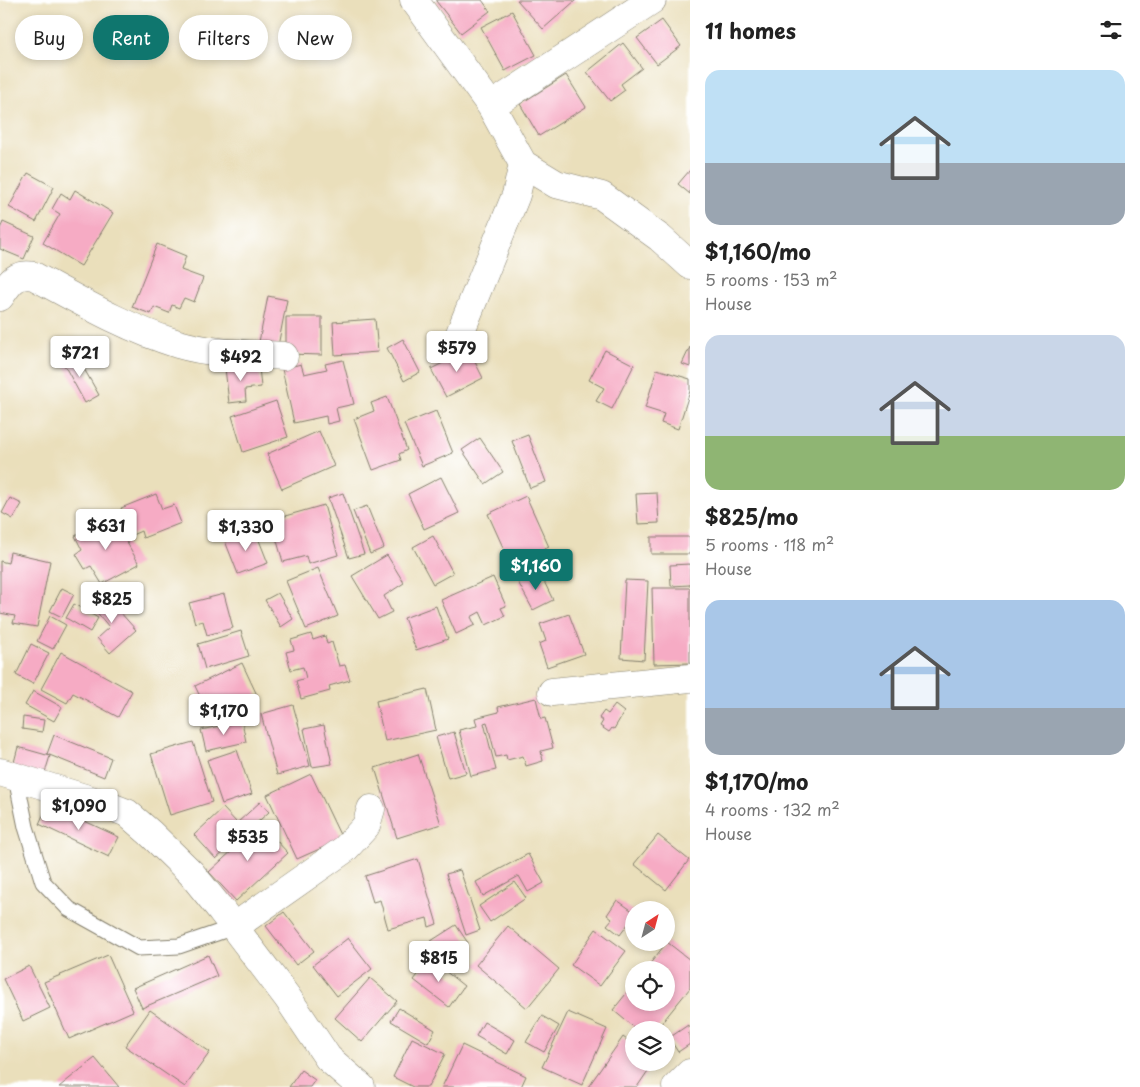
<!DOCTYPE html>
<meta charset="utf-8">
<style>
body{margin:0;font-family:"Playpen Sans",sans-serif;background:#f6f6f6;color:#222;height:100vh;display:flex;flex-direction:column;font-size:19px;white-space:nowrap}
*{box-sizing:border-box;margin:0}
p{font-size:16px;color:#767676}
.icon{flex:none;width:28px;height:28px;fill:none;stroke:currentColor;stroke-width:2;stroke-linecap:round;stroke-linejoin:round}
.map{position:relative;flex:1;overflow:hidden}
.side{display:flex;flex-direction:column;background:#fff;width:450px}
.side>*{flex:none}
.banner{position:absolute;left:15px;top:15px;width:475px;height:45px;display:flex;gap:10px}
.needle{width:32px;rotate:36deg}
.fabs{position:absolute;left:625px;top:901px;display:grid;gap:10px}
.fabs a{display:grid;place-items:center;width:50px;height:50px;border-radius:50%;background:#fff;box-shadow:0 2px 8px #0003;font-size:25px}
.price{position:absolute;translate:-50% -42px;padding:0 11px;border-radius:5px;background:#fff;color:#222;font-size:16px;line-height:32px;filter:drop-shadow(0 1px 2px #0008)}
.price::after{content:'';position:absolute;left:50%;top:30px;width:15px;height:11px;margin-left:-8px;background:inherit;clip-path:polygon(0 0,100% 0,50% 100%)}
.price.on{background:#0f766e;color:#fff}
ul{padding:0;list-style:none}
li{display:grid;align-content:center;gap:10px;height:265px;padding:0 15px}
li span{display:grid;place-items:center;height:155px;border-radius:15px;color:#555}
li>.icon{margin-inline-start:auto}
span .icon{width:90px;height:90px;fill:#fffc;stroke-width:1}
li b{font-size:21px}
h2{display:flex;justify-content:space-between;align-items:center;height:60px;padding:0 15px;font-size:21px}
.pill{padding:0 18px;border-radius:22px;background:#fff;box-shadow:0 2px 8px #0003;font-size:18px;line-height:45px}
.pill.on{background:#0f766e;color:#fff}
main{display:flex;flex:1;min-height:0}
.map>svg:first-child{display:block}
.building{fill:#f6abc4}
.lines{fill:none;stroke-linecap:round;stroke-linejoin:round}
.service-casing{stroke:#837e6c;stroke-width:17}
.minor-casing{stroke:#837e6c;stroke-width:29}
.service{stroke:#fff;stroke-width:15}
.minor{stroke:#fff;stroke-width:28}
</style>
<main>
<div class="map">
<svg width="690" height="1087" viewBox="0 0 690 1087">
<rect width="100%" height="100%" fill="#fff"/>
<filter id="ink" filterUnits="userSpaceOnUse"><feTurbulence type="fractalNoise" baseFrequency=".02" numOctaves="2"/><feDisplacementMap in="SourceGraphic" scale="10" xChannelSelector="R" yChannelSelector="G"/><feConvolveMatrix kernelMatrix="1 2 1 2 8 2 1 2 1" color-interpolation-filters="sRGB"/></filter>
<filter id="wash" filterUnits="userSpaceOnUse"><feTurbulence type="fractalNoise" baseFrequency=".0096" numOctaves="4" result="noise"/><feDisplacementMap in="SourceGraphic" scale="20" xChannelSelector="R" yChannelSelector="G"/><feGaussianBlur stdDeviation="1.12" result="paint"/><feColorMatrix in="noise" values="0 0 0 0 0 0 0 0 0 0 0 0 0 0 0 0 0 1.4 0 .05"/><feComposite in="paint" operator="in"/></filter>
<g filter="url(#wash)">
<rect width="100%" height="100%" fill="#eadfbb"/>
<g id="blocks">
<path class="building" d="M438,0H482L490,11L461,33L436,1Z
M517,0H576L543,29Z
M512,11L536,55L505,71L481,27Z
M662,20L681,46L657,64L637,38Z
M623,43L642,68L621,84L625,90L610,101L587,72Z
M566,75L586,107L539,136L520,104Z
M690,170V194L678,184Z
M28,173L54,187L36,222L9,207Z
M75,190L113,213L81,266L43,243L60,214L52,209L61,193L70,199Z
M3,222L34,236L24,259L0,249V229Z
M157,244L186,256L181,270L203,278L194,302L184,298L179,308L172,305L169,313L154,307L151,314L132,307Z
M268,296L287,300L278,346L259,342Z
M286,317H322V355L286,354Z
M375,319L378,352L335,355L333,322Z
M403,339L420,372L404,381L387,348Z
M690,347V367L682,364Z
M469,350L483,378L446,397L431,369Z
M605,350L634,365L612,409L596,401L604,388L589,380Z
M75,353L99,395L85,403L62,361Z
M343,360L354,404L336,408L339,421L327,424L326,416L294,423L282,369L301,364L304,374L327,369L325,364Z
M242,366V369L259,367L261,387L245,389L246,401L229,403L225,368Z
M657,369L690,379V391L678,429L661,423L664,414L645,408Z
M387,397L407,450L399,454L401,460L373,470L354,419L374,411L371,403Z
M276,401L288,437L243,452L232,416Z
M436,411L453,453L422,466L404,424Z
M319,431L334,466L282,489L267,454Z
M528,435L546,482L530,488L512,441Z
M480,438L503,472L485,484L462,450Z
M441,477L459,513L424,529L408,494Z
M343,493L364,554L349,558L328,498Z
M657,493L659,523L638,524L636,494Z
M156,494L162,509L174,505L181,523L143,538L141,531L132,535L121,508Z
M526,496L549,547L511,565L488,514Z
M10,498L22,504L13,519L2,513Z
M324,505L338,555L308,564L306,556L283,562L271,520Z
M367,506L384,548L370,554L353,511Z
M112,516L139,564L102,584L91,566L85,569L76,554L82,550L75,536Z
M255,530L268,563L238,574L225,541Z
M433,536L453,573L433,584L413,547Z
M651,537H690V554H651Z
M10,552L50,561L37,627L13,623L15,616L0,613V561L8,563Z
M387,555L404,583L384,596L392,612L378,619L352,576Z
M690,564V585L671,586L670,565Z
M318,568L338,616L306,629L286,581Z
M539,571L553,600L533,610L518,582Z
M493,577L506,606L501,608L505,616L486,625L480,612L471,617L475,625L456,634L441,600Z
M625,580L648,581L644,660L621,658Z
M62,588L74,594L62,617L50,611Z
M652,588H690V663L654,664Z
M103,593L136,630L110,653L97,638L109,627L90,604Z
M278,593L293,619L281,627L265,600Z
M224,594L233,628L207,635L203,621L195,623L189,603Z
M74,604L98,618L90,632L66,618Z
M436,606L448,639L416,650L404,618Z
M569,614L584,654L547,667L539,644L546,641L540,624Z
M50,616L66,625L53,649L37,641Z
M241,631L249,656L205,669L198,644Z
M311,634L313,640L325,636L327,644L332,642L339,666L345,665L350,680L329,686L330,691L301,699L296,681L306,678L303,667L291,670L286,652L294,650L291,640Z
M31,644L49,653L33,684L16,675Z
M61,652L132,691L118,717L73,693L67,703L41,689Z
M242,663L257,695L210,717L195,686Z
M427,689L436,730L385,741L376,701Z
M33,691L62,707L54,721L25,705Z
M536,698L541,719L545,718L553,748L541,751L543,761L526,766L523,756L507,760L506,755L496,757L487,722L484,723L496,770L471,776L459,730L477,726L475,718L499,712L498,707Z
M293,705L310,766L277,775L261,714Z
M615,705L624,712L614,729L612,728L609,732L600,726L603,721L599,718L604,711L608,714Z
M23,717L44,720L42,732L22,729Z
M242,721L246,742L206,751L201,730Z
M324,725L332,764L312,767L304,729Z
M454,732L466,773L448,778L436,737Z
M54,735L111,758L104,777L47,754Z
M193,742L212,802L170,815L151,754Z
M18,747L50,756L43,779L12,770Z
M237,750L252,794L222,804L207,760Z
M418,754L441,824L397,838L375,768Z
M311,774L342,839L297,859L267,795Z
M260,802L269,812L216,859L194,835L223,808L237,823Z
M48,804L119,837L109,857L39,824Z
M261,824L288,853L236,901L209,872Z
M658,835L689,860L666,890L634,864Z
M528,854L544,883L528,892L519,876L483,896L476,882Z
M418,859L437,924L429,927L427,918L388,929L380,900L373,902L365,876Z
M460,870L480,930L466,935L446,874Z
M515,882L526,898L490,922L479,906Z
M617,900L634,912V916L620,935L607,925L612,919L607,915Z
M284,912L314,951L296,965L266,926Z
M456,925L468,943L443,960L431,941Z
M508,926L559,969L527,1008L476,965Z
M596,929L626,951L600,986L571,965Z
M348,938L372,969L337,996L313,965Z
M667,942L690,960V988L656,1030H637L613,1010L634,984V1002H666V970H645Z
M108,955L133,1011L69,1039L44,982Z
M208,955L217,976L142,1008L133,988Z
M430,959L464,986L449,1007L414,980Z
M29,966L50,1008L23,1021L3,979Z
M370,978L397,1001L362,1042L335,1018Z
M399,1008L435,1030L428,1043L391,1021Z
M150,1010L210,1052L185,1087L125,1046Z
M568,1012L607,1029L582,1085L542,1067Z
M542,1016L559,1026L544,1052L526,1042Z
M484,1022L515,1040L507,1054L476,1036Z
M688,1025L690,1044L678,1052L669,1038Z
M623,1037L634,1045V1062H654L637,1087H588Z
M412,1038L445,1054L428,1087H413L393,1077Z
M462,1045L526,1076L521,1087H442Z
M95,1058L119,1087H59Z
M301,1070L315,1080L310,1087H289Z"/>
</g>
</g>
<g filter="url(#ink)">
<use href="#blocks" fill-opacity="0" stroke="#837e6c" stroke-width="1"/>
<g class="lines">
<defs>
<path id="service" d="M16,778L26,827L43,882L69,909L139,948L179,946L234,927"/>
<path id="minor" d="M414,0L491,106L523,164L516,195L456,343
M491,106L652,0
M523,164L556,184L602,196L660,238L690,265
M0,297C9,283 16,272 34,276C80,301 128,329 178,344C212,354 250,354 284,356
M552,692L690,678
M0,772L101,803L127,813L150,833L191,873L221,910L287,997L328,1058L361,1087
M234,927L345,849L366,826L371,809
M676,1087L690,1073"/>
</defs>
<use href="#service" class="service-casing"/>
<use href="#minor" class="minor-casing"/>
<use href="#service" class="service"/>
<use href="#minor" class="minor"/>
</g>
</g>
</svg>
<div class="fabs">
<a><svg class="needle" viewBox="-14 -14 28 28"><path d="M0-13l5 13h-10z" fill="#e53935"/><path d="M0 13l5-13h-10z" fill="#767676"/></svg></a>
<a><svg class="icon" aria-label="locate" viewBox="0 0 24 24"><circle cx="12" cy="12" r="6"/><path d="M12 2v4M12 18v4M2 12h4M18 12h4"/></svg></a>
<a><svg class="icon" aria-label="layers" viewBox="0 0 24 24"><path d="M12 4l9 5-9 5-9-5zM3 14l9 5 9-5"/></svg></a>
</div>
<b class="price" style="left:457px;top:373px">$579</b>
<b class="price" style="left:80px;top:378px">$721</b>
<b class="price" style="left:241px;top:382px">$492</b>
<b class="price" style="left:106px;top:551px">$631</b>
<b class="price" style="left:246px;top:552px">$1,330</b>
<b class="price on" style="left:536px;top:591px">$1,160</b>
<b class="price" style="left:112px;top:624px">$825</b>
<b class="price" style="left:224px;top:736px">$1,170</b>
<b class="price" style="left:79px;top:831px">$1,090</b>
<b class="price" style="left:248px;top:862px">$535</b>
<b class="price" style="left:439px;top:983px">$815</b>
<div class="banner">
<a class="pill">Buy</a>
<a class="pill on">Rent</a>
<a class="pill">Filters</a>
<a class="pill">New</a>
</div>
</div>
<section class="side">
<h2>11 homes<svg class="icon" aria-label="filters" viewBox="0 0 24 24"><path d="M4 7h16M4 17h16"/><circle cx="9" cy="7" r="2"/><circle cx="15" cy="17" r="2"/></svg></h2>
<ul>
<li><span style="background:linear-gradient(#bfe0f5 60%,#9aa5b1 0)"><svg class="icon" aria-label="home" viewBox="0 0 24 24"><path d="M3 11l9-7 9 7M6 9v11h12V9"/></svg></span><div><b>$1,160/mo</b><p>5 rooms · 153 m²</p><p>House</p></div></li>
<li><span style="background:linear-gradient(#c9d6e8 65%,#8fb573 0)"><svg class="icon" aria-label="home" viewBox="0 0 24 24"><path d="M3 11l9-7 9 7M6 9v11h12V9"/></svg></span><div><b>$825/mo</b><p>5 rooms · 118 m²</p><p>House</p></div></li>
<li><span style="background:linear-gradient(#a9c7e8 70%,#9aa5b1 0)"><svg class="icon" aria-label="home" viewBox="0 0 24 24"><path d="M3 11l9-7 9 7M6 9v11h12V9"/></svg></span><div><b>$1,170/mo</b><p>4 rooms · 132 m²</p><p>House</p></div></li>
</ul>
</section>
</main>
